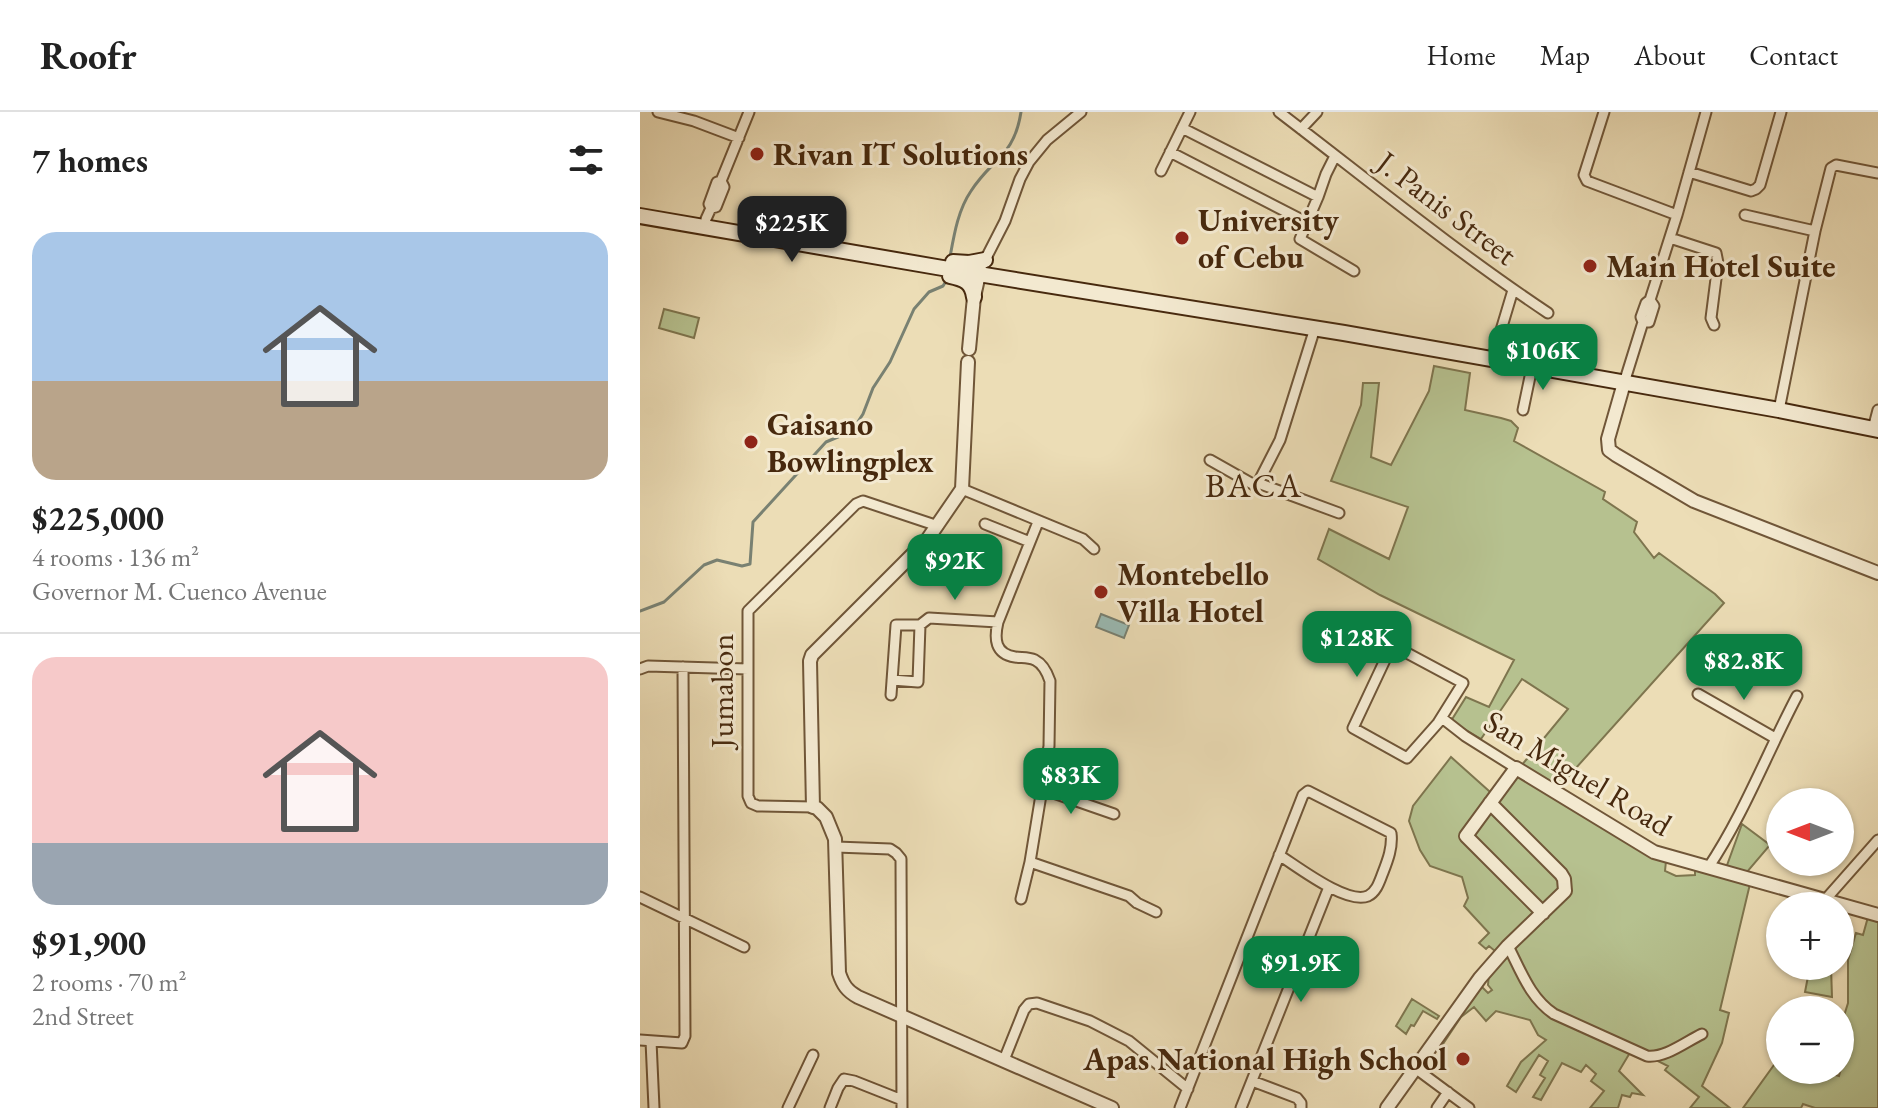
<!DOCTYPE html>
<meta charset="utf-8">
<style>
body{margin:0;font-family:"EB Garamond",serif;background:#f2f2f2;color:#222;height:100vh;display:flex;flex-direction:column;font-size:30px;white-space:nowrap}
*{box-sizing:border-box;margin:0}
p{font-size:26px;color:#767676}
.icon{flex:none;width:44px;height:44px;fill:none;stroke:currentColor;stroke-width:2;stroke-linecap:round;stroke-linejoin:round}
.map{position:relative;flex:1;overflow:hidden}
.side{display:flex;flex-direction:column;background:#fff;width:640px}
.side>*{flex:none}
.needle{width:52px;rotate:270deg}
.controls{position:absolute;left:1126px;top:676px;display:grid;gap:16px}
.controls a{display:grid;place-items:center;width:88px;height:88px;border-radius:50%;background:#fff;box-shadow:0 2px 6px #0004;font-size:40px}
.price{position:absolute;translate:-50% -68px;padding:0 18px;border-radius:16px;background:#0b8043;color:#fff;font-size:26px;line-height:52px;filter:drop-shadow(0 2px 4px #0008)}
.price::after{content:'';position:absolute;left:50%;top:48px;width:24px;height:18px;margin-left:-12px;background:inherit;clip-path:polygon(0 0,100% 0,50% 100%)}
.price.selected{background:#222;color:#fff}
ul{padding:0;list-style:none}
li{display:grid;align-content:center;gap:16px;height:424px;padding:0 32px}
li+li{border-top:2px solid #e0e0e0}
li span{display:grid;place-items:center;height:248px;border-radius:24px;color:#555}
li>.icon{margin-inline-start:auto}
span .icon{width:144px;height:144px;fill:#fffc;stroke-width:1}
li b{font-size:34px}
h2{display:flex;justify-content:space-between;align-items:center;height:96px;padding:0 32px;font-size:34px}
header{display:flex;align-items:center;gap:48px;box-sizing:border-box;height:112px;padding:0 40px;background:#fff;border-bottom:2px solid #e0e0e0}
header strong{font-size:38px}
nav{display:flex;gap:44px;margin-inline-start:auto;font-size:28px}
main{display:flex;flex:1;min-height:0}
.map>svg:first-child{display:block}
.green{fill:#b6c18f;stroke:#7e754e;stroke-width:2}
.water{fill:#9abbb4;stroke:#798172;stroke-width:2}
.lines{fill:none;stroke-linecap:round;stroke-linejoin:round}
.stream{stroke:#798172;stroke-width:3}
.minor-casing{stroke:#705638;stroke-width:13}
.tertiary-casing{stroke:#705638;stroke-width:16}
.secondary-casing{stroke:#47290e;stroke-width:18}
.minor{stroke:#f3e9d0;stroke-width:9}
.tertiary{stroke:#f3e9d0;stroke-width:12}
.secondary{stroke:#f3e9d0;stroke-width:14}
.poi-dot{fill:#8f2418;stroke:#f3e9d0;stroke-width:3}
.labels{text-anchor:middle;stroke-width:6;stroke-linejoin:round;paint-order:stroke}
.poi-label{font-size:32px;font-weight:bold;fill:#47290e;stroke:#f3e9d0;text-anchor:start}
.street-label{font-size:32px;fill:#47290e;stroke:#f3e9d0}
.neighbourhood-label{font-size:34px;letter-spacing:2px;fill:#47290e;stroke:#f3e9d0}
</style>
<header>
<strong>Roofr</strong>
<nav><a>Home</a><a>Map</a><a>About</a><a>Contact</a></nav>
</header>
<main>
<section class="side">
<h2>7 homes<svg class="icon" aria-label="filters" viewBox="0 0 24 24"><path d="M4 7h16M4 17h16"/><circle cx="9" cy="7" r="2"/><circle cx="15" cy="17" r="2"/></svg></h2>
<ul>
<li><span style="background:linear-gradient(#a9c7e8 60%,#b9a48a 0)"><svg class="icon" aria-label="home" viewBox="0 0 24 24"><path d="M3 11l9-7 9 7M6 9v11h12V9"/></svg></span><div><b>$225,000</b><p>4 rooms · 136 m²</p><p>Governor M. Cuenco Avenue</p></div></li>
<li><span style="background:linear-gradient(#f6c9c9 75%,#9aa5b1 0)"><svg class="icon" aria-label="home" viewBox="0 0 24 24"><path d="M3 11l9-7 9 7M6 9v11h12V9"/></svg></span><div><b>$91,900</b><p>2 rooms · 70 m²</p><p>2nd Street</p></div></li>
</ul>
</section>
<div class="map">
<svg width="1238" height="996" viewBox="0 0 1238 996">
<rect width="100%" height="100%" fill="#ecddb6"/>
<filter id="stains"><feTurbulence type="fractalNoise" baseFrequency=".0025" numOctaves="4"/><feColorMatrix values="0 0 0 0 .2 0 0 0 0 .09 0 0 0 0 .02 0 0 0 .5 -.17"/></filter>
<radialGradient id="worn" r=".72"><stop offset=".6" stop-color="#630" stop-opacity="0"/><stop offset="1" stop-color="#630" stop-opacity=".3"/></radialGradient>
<path class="green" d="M24,197L59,206L54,226L19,216Z
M794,254L830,261L825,298L861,306L871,309L878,316L874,329L965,380L963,387L997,410L994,420L1014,446L1019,441L1075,482L1084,491L918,676L881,654L928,597L882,567L841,627L811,609L826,585L849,595L874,548L740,483L678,447L689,417L749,447L768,395L691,369L721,293L723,271H739L731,345L751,353L789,279Z
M811,645L858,687L874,667L883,664L1026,749L1025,759L1036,764L1055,763V755L1110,772L1080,898L1089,901L1082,931L1062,974L1090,996H1050L1059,985L1025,958L1028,954L1014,947L991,939L979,959L1003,983L992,981L990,985L982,983L978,996H950L964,979L951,969L956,962L946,953L941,960L922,951L901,988L893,985L905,966L900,963L908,949L899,943L876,980L867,974L881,950L906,928L898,923L890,908L856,899L846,909L834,895L821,905L799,938L793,935L840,873L848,881L852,878L848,873L849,860L859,850L855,839L849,834L846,837L839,831L849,821L824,794L828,786L822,765L790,754L780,738L769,709L773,694Z
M1102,712L1130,733L1107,760L1086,756Z
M1228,805L1238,807V996H1175L1163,992L1161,996H1103L1139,946L1140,958H1177L1199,964L1209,927L1205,925L1203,907L1208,891V848L1216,821L1223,823Z
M1170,854H1191L1192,885L1165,880Z
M772,887L799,904L797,907L783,899L774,914L771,913L766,922L756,914Z"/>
<path class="water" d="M461,502L489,513L484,526L456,515Z"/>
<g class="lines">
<path class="stream" d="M310,145C314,123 318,98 331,79C352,46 374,45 381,0
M0,499L24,490L64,453L77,448L102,454L110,452L113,410L186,330L212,319L223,302L233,276L250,250L274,197L289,180L303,174L306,169"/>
<defs>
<path id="minor" d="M18,0L54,9L99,26
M639,0C728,68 815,139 908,201
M964,0L944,63L947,69L1037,103
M542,16L678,85
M661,17L677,0
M530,40L666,110
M695,44L686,62L678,85L660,127L714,159
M521,59L550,0
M1049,60L1111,79L1116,77L1120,73L1141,0
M71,96L76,95L84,75L81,69
M1105,103L1175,119
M66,107L71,96L69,92L77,70L81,69L109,0
M1030,126L1076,141L1078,151L1071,206L1074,213
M343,152L365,109L380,67L389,50L407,28L441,0
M1003,210H1009L1014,194L1010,188
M852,248L873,178
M984,271L1003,210L1001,205L1006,191L1010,188L1037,103L1066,0
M883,298L892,255
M1139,298L1175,119L1191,56L1196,53L1238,61
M1233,317L1238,298
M570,348L616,374L618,371L640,328L675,216
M618,371L699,401
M322,377L443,427L454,437
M345,412L390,430
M752,533L823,571L798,611L767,646L713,616Z
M0,557L8,554L108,557
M252,568L278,570L280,513L289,506L358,510
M1058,582L1135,626
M251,583L256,513H280
M802,606L825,624L876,656
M402,677L474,702
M173,695L118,694L111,691L108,684V499L216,392L223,389L298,414
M196,735L250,737L256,741L261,747L262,996
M390,750L489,784L497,791L516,800
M1068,756C1104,702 1127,641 1157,584
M0,785L104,835
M381,787L390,750L409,634L410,569C407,560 403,552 395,548C388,545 382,546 375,545C355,542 354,527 358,510L398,410
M1185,788L1238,728
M868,834C881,859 890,886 914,902L1007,944C1026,946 1045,930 1062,922
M0,928L42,931L45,924L43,555
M11,929L14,996
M364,948L384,898L389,892L397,891L450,909L489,929L548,977
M775,956L829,996
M612,969L657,986L661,991V996
M148,996L173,943
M190,996L198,976L204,967L214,969L262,988
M540,996L663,683L668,679L751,721C753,736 747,750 742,763C739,771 736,780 728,784C707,793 658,755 639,743
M601,996L689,775
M797,996L808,980"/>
<path id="tertiary" d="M329,237L334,185L339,162
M328,250L322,377L287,428L172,543L170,549L173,695L177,696L186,705L195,727L199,861C203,873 207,879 218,885L472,996
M984,271L968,327L969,338L976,343L1054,389L1238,461
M903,801L826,724L876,656L1014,740L1238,803
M747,996L840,866L868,834L925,779L924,767L921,762L850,691"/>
<path id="secondary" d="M0,104L320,159L704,221L1139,298L1238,318
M313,150L329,151L345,148
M310,164C324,167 332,170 334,185"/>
</defs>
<use href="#minor" class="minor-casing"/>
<use href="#tertiary" class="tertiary-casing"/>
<use href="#secondary" class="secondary-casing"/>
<use href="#minor" class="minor"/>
<use href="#tertiary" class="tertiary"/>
<use href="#secondary" class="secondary"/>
</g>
<g class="poi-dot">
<circle cx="117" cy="42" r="8"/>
<circle cx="542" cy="126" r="8"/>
<circle cx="950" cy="154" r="8"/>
<circle cx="111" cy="330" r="8"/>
<circle cx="461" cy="480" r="8"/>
<circle cx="823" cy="947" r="8"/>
</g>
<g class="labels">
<g class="poi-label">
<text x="133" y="53">Rivan IT Solutions</text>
<text x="558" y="119">University<tspan x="558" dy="37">of Cebu</tspan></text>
<text x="966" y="165">Main Hotel Suite</text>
<text x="127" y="323">Gaisano<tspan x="127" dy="37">Bowlingplex</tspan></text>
<text x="477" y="473">Montebello<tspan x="477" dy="37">Villa Hotel</tspan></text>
<text x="807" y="958" text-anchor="end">Apas National High School</text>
</g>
<g class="street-label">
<text transform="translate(807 96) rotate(37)" y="11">J. Panis Street</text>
<text transform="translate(82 579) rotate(-90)" y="11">Jumabon</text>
<text transform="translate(938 661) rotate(31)" y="11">San Miguel Road</text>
</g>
<g class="neighbourhood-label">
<text x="614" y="385">BACA</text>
</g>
</g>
<rect width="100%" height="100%" filter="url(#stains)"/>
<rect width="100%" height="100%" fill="url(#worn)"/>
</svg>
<div class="controls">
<a><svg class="needle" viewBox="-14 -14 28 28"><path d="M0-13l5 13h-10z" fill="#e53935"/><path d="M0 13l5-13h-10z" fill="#767676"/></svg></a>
<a>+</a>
<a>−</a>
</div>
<b class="price selected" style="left:152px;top:152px">$225K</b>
<b class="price" style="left:903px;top:280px">$106K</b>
<b class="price" style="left:315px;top:490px">$92K</b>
<b class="price" style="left:717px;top:567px">$128K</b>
<b class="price" style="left:1104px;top:590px">$82.8K</b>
<b class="price" style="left:431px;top:704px">$83K</b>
<b class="price" style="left:661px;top:892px">$91.9K</b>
</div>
</main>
